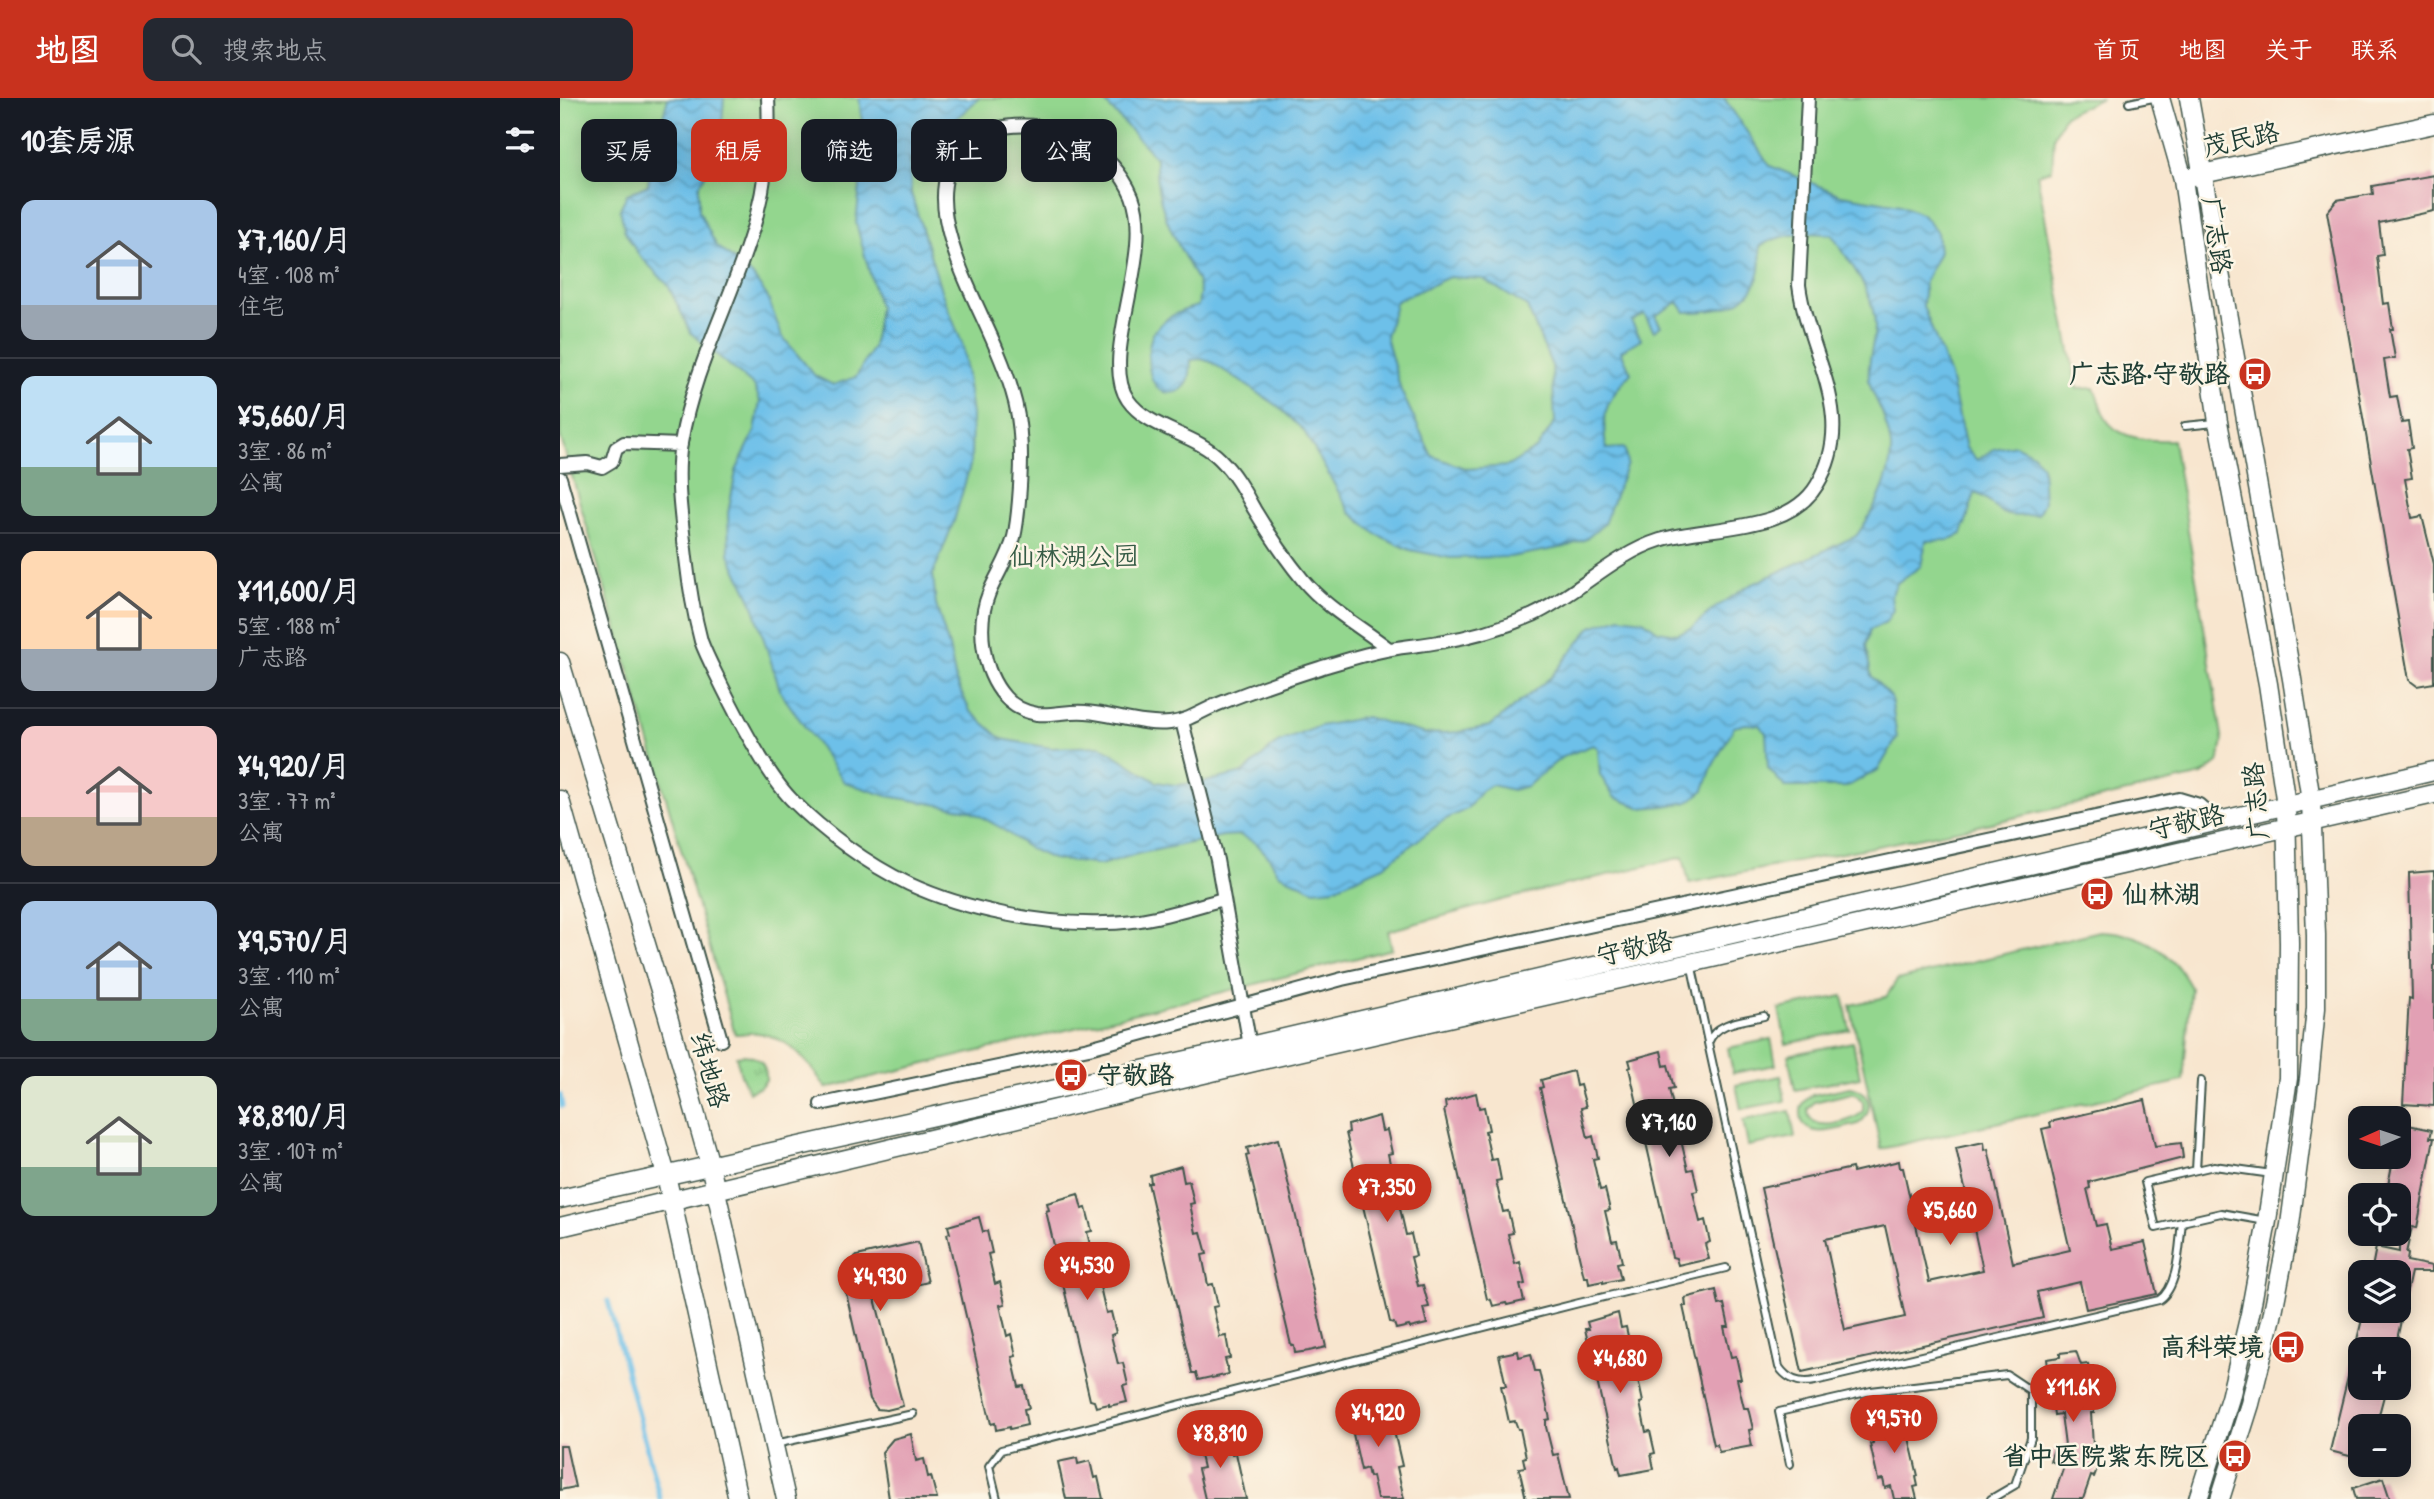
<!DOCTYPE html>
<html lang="zh">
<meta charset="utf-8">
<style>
body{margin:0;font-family:"Patrick Hand","LXGW WenKai TC",sans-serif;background:#242831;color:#f1f3f6;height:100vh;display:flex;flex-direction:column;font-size:26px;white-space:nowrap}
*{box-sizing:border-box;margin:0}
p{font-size:23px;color:#9ea1a6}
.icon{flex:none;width:38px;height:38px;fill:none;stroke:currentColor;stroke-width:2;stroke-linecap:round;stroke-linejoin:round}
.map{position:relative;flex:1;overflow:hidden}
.panel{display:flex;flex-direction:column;background:#171b24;width:560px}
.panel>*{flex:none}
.hud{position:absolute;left:21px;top:21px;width:665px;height:63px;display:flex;gap:14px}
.needle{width:46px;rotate:267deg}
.fabs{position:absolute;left:1788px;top:1008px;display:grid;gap:14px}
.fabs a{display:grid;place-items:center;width:63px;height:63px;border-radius:14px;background:#171b24;box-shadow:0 4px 18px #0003;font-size:35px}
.price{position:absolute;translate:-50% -60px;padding:0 16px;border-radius:24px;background:#c8321e;color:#fff;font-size:23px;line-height:46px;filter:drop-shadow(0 2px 4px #0008)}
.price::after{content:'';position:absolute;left:50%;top:42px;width:21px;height:16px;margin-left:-10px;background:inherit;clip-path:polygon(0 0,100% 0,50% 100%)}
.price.on{background:#222;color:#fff}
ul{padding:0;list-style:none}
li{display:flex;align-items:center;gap:21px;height:175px;padding:0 21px}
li+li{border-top:2px solid #363941}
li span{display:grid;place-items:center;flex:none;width:196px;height:140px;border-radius:14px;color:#555}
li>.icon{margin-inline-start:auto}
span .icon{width:84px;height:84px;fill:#fffc;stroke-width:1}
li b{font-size:30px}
h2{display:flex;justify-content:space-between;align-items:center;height:84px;padding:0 21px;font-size:30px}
.tag{padding:0 24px;border-radius:14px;background:#171b24;box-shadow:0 4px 18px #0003;font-size:24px;line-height:63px}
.tag.on{background:#c8321e;color:#fff}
header{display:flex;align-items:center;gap:42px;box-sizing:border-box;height:98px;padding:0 35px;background:#c8321e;color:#fff}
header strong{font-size:33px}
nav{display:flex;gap:38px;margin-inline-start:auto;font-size:24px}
.search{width:490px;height:63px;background:#242831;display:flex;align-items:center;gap:18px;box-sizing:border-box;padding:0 24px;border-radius:14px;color:#9ea1a6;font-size:26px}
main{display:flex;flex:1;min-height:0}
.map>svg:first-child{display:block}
.grass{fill:url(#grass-tufts);stroke:#598a61;stroke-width:2}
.park{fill:#93d68e;stroke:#598a61;stroke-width:2;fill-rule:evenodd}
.water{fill:url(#water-waves);stroke:#467e8e;stroke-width:2;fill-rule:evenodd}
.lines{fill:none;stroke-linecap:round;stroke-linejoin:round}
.stream{stroke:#6dc0e9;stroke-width:5}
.building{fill:#e2a0b4;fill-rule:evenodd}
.lane-casing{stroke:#40564b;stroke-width:10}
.street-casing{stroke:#40564b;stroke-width:16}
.secondary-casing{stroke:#40564b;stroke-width:21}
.lane{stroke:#fff;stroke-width:6}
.street{stroke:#fff;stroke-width:12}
.secondary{stroke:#fff;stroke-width:18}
.labels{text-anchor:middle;stroke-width:5;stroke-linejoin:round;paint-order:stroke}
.street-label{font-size:26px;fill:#1f3d34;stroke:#fcf5e5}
.poi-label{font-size:26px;font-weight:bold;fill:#1f3d34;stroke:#fcf5e5;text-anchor:end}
.park-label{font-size:26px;fill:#365c46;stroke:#fcf5e5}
</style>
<header>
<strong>地图</strong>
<div class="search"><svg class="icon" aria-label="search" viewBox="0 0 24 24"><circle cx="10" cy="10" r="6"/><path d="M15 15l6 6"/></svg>搜索地点</div>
<nav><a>首页</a><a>地图</a><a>关于</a><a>联系</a></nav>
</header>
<main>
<section class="panel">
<h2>10套房源<svg class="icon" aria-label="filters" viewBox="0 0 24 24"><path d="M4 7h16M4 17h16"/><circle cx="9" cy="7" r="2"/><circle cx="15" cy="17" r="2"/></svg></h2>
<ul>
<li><span style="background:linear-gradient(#a9c7e8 75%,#9aa5b1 0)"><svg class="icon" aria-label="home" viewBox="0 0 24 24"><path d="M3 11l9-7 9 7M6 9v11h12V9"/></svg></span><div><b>¥7,160/月</b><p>4室 · 108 m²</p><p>住宅</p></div></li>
<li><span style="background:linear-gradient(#bfe0f5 65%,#7fa58c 0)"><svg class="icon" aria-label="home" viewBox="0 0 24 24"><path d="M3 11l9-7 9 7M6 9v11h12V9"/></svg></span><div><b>¥5,660/月</b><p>3室 · 86 m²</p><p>公寓</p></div></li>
<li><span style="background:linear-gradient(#ffd9b3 70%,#9aa5b1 0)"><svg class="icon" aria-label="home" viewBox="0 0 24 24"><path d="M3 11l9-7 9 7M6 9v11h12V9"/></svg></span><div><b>¥11,600/月</b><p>5室 · 188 m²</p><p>广志路</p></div></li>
<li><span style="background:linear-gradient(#f6c9c9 65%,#b9a48a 0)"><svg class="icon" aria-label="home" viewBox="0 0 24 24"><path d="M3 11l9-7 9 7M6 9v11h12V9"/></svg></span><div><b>¥4,920/月</b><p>3室 · 77 m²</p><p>公寓</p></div></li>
<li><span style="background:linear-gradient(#a9c7e8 70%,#7fa58c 0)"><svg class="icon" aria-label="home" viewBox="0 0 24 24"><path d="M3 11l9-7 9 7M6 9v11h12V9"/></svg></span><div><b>¥9,570/月</b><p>3室 · 110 m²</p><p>公寓</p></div></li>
<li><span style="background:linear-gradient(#dfe7d0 65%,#7fa58c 0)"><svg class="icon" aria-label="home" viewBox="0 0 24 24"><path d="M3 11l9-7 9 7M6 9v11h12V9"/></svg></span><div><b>¥8,810/月</b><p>3室 · 107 m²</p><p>公寓</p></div></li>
</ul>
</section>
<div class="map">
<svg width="1874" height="1401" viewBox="0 0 1874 1401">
<defs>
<pattern id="grass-tufts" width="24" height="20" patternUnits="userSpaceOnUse" patternTransform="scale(1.75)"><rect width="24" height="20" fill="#93d68e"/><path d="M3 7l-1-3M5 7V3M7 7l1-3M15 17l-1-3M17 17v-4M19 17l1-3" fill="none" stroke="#77af75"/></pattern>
<pattern id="water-waves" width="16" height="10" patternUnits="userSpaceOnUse" patternTransform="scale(1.75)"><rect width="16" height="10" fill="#6dc0e9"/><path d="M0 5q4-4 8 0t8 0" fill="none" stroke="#599dbe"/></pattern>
</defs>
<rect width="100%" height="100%" fill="#fcf5e5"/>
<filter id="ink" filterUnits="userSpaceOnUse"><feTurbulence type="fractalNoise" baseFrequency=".0143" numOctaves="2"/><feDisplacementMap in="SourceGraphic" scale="14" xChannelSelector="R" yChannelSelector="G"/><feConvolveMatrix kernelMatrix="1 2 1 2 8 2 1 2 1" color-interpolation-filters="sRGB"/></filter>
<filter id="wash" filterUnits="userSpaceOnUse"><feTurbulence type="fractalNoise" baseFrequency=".00686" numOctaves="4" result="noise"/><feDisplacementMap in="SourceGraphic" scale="28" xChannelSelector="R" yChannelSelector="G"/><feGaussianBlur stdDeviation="1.57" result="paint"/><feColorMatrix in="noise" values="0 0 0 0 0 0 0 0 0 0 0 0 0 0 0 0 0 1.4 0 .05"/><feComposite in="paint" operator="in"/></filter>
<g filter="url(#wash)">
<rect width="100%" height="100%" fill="#f8e6cf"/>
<path class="grass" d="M183,957C199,958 207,966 206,982L200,989L189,994L181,977L176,958Z"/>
<path class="park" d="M0,0H1542L1505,17L1494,38L1492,72L1477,76L1517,291L1534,290C1538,300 1541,312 1546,321C1559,342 1592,343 1613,342L1663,644L1658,665L1642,677L1409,730L1129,785L1123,759L942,802L828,833L832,851L692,887L266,990C250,966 229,939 198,935C191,934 182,936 175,936L0,337Z
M1540,833C1582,834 1612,853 1631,890L1623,983L1321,1051L1290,907L1326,899L1337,882Z
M1283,898L1290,932L1226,946L1219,911Z
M1211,941L1216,967L1173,975L1168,950Z
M1293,944L1300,979L1235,992L1228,957Z
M1221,978L1225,1003L1181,1011L1176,987Z
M1290,989C1311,992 1315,1014 1298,1026C1282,1030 1242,1045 1241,1016C1240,1007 1245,1002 1252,997ZM1292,995L1297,997L1303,1004V1013C1295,1024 1247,1038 1248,1011L1254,1004Z
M1230,1013L1235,1039L1188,1048L1183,1022Z"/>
<path class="water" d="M108,0H164L161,37L148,72L139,88V113L156,147L192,177L207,198L222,238L255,278L273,287L296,279L313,249L319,209L296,125L300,88L302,23L299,0H419L393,24L361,41L350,64L351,95L382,195L403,248L412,317L411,364L394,423L373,476L376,507L389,549L396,583L410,613L442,641L491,650L541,648L597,684L615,687L645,684L683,675L717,645L760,628L806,619L866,636L899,634L930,628L991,579L1031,529L1060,519L1083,522L1098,533L1117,536L1132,530L1152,512L1188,488L1296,438C1313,416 1330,382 1331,354C1332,343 1326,327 1323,317C1319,305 1311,295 1309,282C1307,262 1314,248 1315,229C1315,195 1290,165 1272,137C1248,133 1221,136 1200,148C1200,156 1202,168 1199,176C1190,210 1154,214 1125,214L1118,204L1095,218L1101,228L1094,233L1084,216L1071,223L1081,241L1061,253L1071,275C1046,302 1041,314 1046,351L1065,350L1067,366L1044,426L1026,441L1005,449L950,459L890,460L850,452L816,436L790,414L744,333L718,308L651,264L641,261L631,262C630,269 631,278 628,284C626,288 620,293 616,294C586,301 584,254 593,236C602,219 622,212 638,208L640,195L637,182C615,141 594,108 596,60L541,0H1164L1210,68L1281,97L1340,107L1363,117L1377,134L1379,154L1365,183L1363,208L1390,278L1406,350L1417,362L1434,351L1455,347L1473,356L1482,368L1484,404L1478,416C1467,417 1453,420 1443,415C1432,410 1431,400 1415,395L1402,436L1389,442L1366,443L1361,468L1337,485L1331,498L1333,512L1326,524L1310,532L1306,547L1311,578L1331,599L1337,640L1318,672L1286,689H1225L1208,670L1206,635L1199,627L1186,626L1174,629L1152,669L1144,692L1128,704L1104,708L1081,710L1054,699L1040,677L1038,650L1033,647L1002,659L967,688L952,692L932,687L922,692L907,711L884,722L824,768L774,790L754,792L719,776L709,759L696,745L680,737L663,738L577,756L540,767L492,761L468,750L441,730L409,712L327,698L284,684L221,595L192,504L169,456L168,415L176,373L195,333L200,303L194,288L131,235L108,187L79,157L65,134L60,111L67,96L88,87L92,60ZM889,179L923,181L967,209L992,268L995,324L977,350L948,368L907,371L872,358L841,293L826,239L836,203Z"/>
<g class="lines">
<path class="stream" d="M0,997L2,1008
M48,1203L100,1401"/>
</g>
<g id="blocks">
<path class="building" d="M1874,77V113L1819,125L1823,157L1817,158L1823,206L1829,205L1833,231H1830L1835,260L1824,262L1830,299L1837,298L1842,325L1848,324L1852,350L1847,351L1852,380L1845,381L1852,420L1862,418L1874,466V585L1857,588L1849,582L1767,114L1777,102L1813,96L1812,88Z
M1874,773V1008L1843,1006L1849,900L1852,901L1849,775Z
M1101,953L1104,968L1108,967L1114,990L1109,991L1116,1020L1121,1019L1126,1040L1121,1042L1128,1072L1133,1071L1138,1093L1133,1094L1140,1124L1145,1122L1150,1144L1145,1146L1149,1161L1131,1165V1164L1118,1167L1116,1160L1112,1159L1069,970L1071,969L1069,962Z
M1013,973L1016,988L1020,987L1026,1009L1021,1010L1028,1040L1033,1038L1038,1060L1033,1061L1040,1092L1045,1091L1050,1112L1045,1113L1052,1143L1057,1142L1062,1164L1057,1165L1061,1181L1043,1185V1183L1029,1186L1028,1179H1024L980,990L983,989L981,982Z
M916,995L919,1010L924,1009L929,1032L925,1033L931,1062L937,1061L941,1082L936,1083L943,1114L948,1113L953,1135L948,1136L955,1166L960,1164L965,1186L960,1187L964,1203L947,1207L946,1205L933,1208L931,1202L927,1201L884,1012L886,1011L885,1004Z
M1585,1002L1595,1048L1621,1045L1623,1060L1529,1084L1530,1090L1527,1091L1536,1128L1546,1126L1552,1151L1585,1144L1597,1196L1526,1211L1520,1184L1477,1194L1483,1220L1242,1274L1201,1090L1292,1070L1293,1074L1339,1063L1340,1070H1343L1369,1184L1423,1172L1396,1050L1424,1044L1425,1052L1428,1051L1453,1165L1510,1152L1482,1031L1491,1029L1490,1024ZM1325,1128L1345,1219L1285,1232L1265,1141Z
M819,1018L822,1033L827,1032L832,1055L828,1056L834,1085L839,1084L844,1105L839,1106L846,1137L851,1136L856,1158L851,1159L858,1188L863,1187L869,1209L863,1210L867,1226L850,1230L849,1228L836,1231L834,1225L830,1224L786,1035L789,1034L788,1027Z
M1839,1025L1872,1032L1870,1040H1874L1857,1130L1852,1129L1846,1155L1848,1156L1847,1163L1872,1168V1174H1851L1845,1201L1839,1200V1174H1818L1819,1172L1812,1170L1816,1149L1839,1154V1097H1826L1833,1062L1839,1063Z
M718,1041L766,1249L749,1253L735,1255L734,1248L731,1247L686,1058L689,1057L687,1050Z
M621,1068L624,1084L629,1083L634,1105L630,1106L636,1135L641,1134L647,1156L642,1157L648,1187L653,1186L658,1208L653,1209L660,1239L666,1238L670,1260L665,1261L669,1276L652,1280L651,1279L638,1282L636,1275H632L588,1085H591L590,1077Z
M518,1096L522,1111L526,1110L532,1133L527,1134L534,1163L539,1162L544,1183L539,1184L546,1215L551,1214L556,1235L551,1237L558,1266L563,1265L568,1287L563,1288L567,1304L549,1308V1306L536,1309L534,1303L530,1302L486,1113L489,1112L487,1105Z
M419,1119L423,1134L427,1133L432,1155L428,1156L435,1186L440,1184L445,1206L440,1207L447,1238L451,1236L456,1258L452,1259L459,1289L464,1288L469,1310L464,1311L467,1327L450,1331V1329L436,1332L435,1325L431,1326L387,1136L390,1135L388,1128Z
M358,1144L368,1184L314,1197L343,1308L327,1312L317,1311L310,1301L282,1177L286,1168L297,1158Z
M1156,1192L1159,1207L1164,1206L1169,1229H1164L1171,1259L1176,1258L1181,1281H1177L1184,1310H1188L1193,1331L1189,1332L1192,1348L1159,1354L1157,1346L1154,1347L1123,1208H1126L1125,1200Z
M1804,1213H1843L1835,1251H1797L1801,1252V1290H1826L1816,1328H1801V1361L1770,1353Z
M1058,1215L1061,1230L1066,1229L1071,1252L1066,1253L1073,1282L1078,1281L1083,1304L1080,1305L1086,1334L1090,1333L1095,1355L1091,1356L1094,1371L1061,1377L1059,1369L1057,1370L1025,1231H1029L1027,1224Z
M958,1253L959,1259L971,1256L975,1273H979L990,1321L986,1322V1329L993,1357L998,1356L1009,1401H966L959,1370L965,1369L963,1360L966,1359L960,1331H958L955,1323L949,1324L941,1288H946L939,1257Z
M1516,1253L1521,1267L1528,1266L1534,1315H1531L1533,1348L1528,1361L1536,1364L1535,1367L1538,1368L1534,1379L1531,1378L1523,1401H1493L1504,1368L1490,1363L1494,1351L1506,1356L1501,1316L1494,1317L1487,1261L1500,1259V1255Z
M810,1301L811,1307L823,1304L827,1321L831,1320L842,1368L837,1369L844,1401H817L812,1378L809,1379L807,1370L801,1372L793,1336L797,1335L791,1305Z
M1335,1307L1339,1324L1343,1323L1345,1332L1347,1331L1358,1378L1356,1379L1358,1388L1354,1389L1357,1401H1334L1331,1388L1325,1390L1323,1381L1318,1382L1310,1346L1313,1345L1312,1335L1319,1333L1314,1312Z
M351,1336L356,1363L364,1361L368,1379L371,1378L377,1401H329L322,1354L333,1341Z
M655,1336L656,1341L668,1339L672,1356L676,1355L686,1401H645L638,1371L643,1370L636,1340Z
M0,1348H6L15,1389L0,1392Z
M517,1360L518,1366L530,1363L534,1380L538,1379L543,1401H506L498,1364Z
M1823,1380L1830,1401H1796L1793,1390Z"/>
</g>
</g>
<g filter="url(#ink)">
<use href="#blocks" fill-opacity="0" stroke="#40564b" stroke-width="2"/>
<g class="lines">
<defs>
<path id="lane" d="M1569,5L1593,0
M1625,328L1655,325
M1131,865L1148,944
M1204,918C1183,923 1157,923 1148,945L1219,1269C1228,1282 1239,1286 1255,1283L1599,1202C1619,1189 1619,1147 1622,1124
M1636,1072L1641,983
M1706,1123L1661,1115L1596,1130L1585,1084L1654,1068L1712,1076
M215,1346L353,1316
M1230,1366L1219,1314L1311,1293L1447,1277L1471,1293V1340L1455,1387L1431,1401
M437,1401L429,1368L441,1352L1019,1205L1166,1170"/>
<path id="street" d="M208,0C210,39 206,82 196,120C175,197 134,266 121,345C115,382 122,423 126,460C129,487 134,516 141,543C145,554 151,566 156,576C174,613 204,673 231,701C264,734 307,766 349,786C405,812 483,827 544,825C585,825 624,812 663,801
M0,367L27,365L42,369L52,363L56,350L64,345L121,347
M0,380L161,942
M829,551C801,529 766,510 743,482C725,460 709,436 694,411C684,393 675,376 660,361C636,336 588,331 568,302C538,259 595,157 572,98C530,0 364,1 386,121C397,181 435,234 452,293C463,327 462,366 459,402C458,414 457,427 454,439C449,459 437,476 429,495C416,527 422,573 445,599C453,608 465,614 477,616C493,618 509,612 526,614C553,616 583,628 610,625C627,623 641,614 656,607C690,593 725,581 760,570C783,563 807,555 831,551C847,548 863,547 879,544C912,539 943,530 973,517C1018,496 1053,457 1100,442C1147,427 1228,436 1257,387C1299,317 1248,257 1239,187L1248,0
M622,623L657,762L690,948
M261,1006L529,950L782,881L1619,701L1639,707L1657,723"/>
<path id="secondary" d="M1600,0L1623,81L1658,324L1708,586L1726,707L1729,845L1728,980L1707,1123L1690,1216L1670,1300L1638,1401
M1629,0L1732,581L1751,702L1756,837V910L1749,981L1730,1127L1712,1219L1690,1306L1660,1401
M1633,78L1874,26
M0,564L107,915L150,1067L226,1401
M0,702L106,1077L178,1401
M0,1101L690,948L1874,673
M0,1129L694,964L1874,696"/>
</defs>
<use href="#lane" class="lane-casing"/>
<use href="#street" class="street-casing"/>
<use href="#secondary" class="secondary-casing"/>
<use href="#lane" class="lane"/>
<use href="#street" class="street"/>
<use href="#secondary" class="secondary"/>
</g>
</g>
<defs>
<symbol id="bus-disc" viewBox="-11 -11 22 22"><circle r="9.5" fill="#c8321e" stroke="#fcf5e5"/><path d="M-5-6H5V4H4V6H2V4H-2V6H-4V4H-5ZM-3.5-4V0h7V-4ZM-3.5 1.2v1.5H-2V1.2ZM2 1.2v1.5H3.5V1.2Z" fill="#fff"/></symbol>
</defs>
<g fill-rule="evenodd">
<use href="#bus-disc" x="1676" y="257" width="38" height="38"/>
<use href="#bus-disc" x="1518" y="777" width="38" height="38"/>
<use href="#bus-disc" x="492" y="958" width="38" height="38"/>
<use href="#bus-disc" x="1709" y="1230" width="38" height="38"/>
<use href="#bus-disc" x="1656" y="1339" width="38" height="38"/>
</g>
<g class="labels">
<g class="street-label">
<text transform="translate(1681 41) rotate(-12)" y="9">茂民路</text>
<text transform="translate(1657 137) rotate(82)" y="9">广志路</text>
<text transform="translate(1696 703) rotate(-95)" y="9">广志路</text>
<text transform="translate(1626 724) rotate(-13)" y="9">守敬路</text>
<text transform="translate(1074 850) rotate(-13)" y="9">守敬路</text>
<text transform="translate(150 972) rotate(74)" y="9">纬地路</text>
</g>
<g class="poi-label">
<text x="1670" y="285">广志路·守敬路</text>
<text x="1562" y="805" text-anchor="start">仙林湖</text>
<text x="536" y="986" text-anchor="start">守敬路</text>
<text x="1704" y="1258">高科荣境</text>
<text x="1650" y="1367">省中医院紫东院区</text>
</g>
<g class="park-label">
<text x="514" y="467">仙林湖公园</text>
</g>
</g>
</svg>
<div class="fabs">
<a><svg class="needle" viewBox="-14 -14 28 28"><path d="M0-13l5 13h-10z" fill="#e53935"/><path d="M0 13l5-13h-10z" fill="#9ea1a6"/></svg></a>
<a><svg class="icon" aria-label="locate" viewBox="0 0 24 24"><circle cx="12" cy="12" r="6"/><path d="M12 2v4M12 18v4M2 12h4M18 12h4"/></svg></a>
<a><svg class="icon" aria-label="layers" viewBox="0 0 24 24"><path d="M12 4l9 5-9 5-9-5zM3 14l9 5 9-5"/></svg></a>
<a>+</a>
<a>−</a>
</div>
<b class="price on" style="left:1109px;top:1061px">¥7,160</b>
<b class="price" style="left:827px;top:1126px">¥7,350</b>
<b class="price" style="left:1390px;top:1149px">¥5,660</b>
<b class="price" style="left:527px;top:1204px">¥4,530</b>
<b class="price" style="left:320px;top:1215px">¥4,930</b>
<b class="price" style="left:1060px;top:1297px">¥4,680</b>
<b class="price" style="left:1513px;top:1326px">¥11.6K</b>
<b class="price" style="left:818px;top:1351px">¥4,920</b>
<b class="price" style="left:1334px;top:1357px">¥9,570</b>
<b class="price" style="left:660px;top:1372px">¥8,810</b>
<div class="hud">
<a class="tag">买房</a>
<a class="tag on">租房</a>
<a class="tag">筛选</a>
<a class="tag">新上</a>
<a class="tag">公寓</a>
</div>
</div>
</main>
